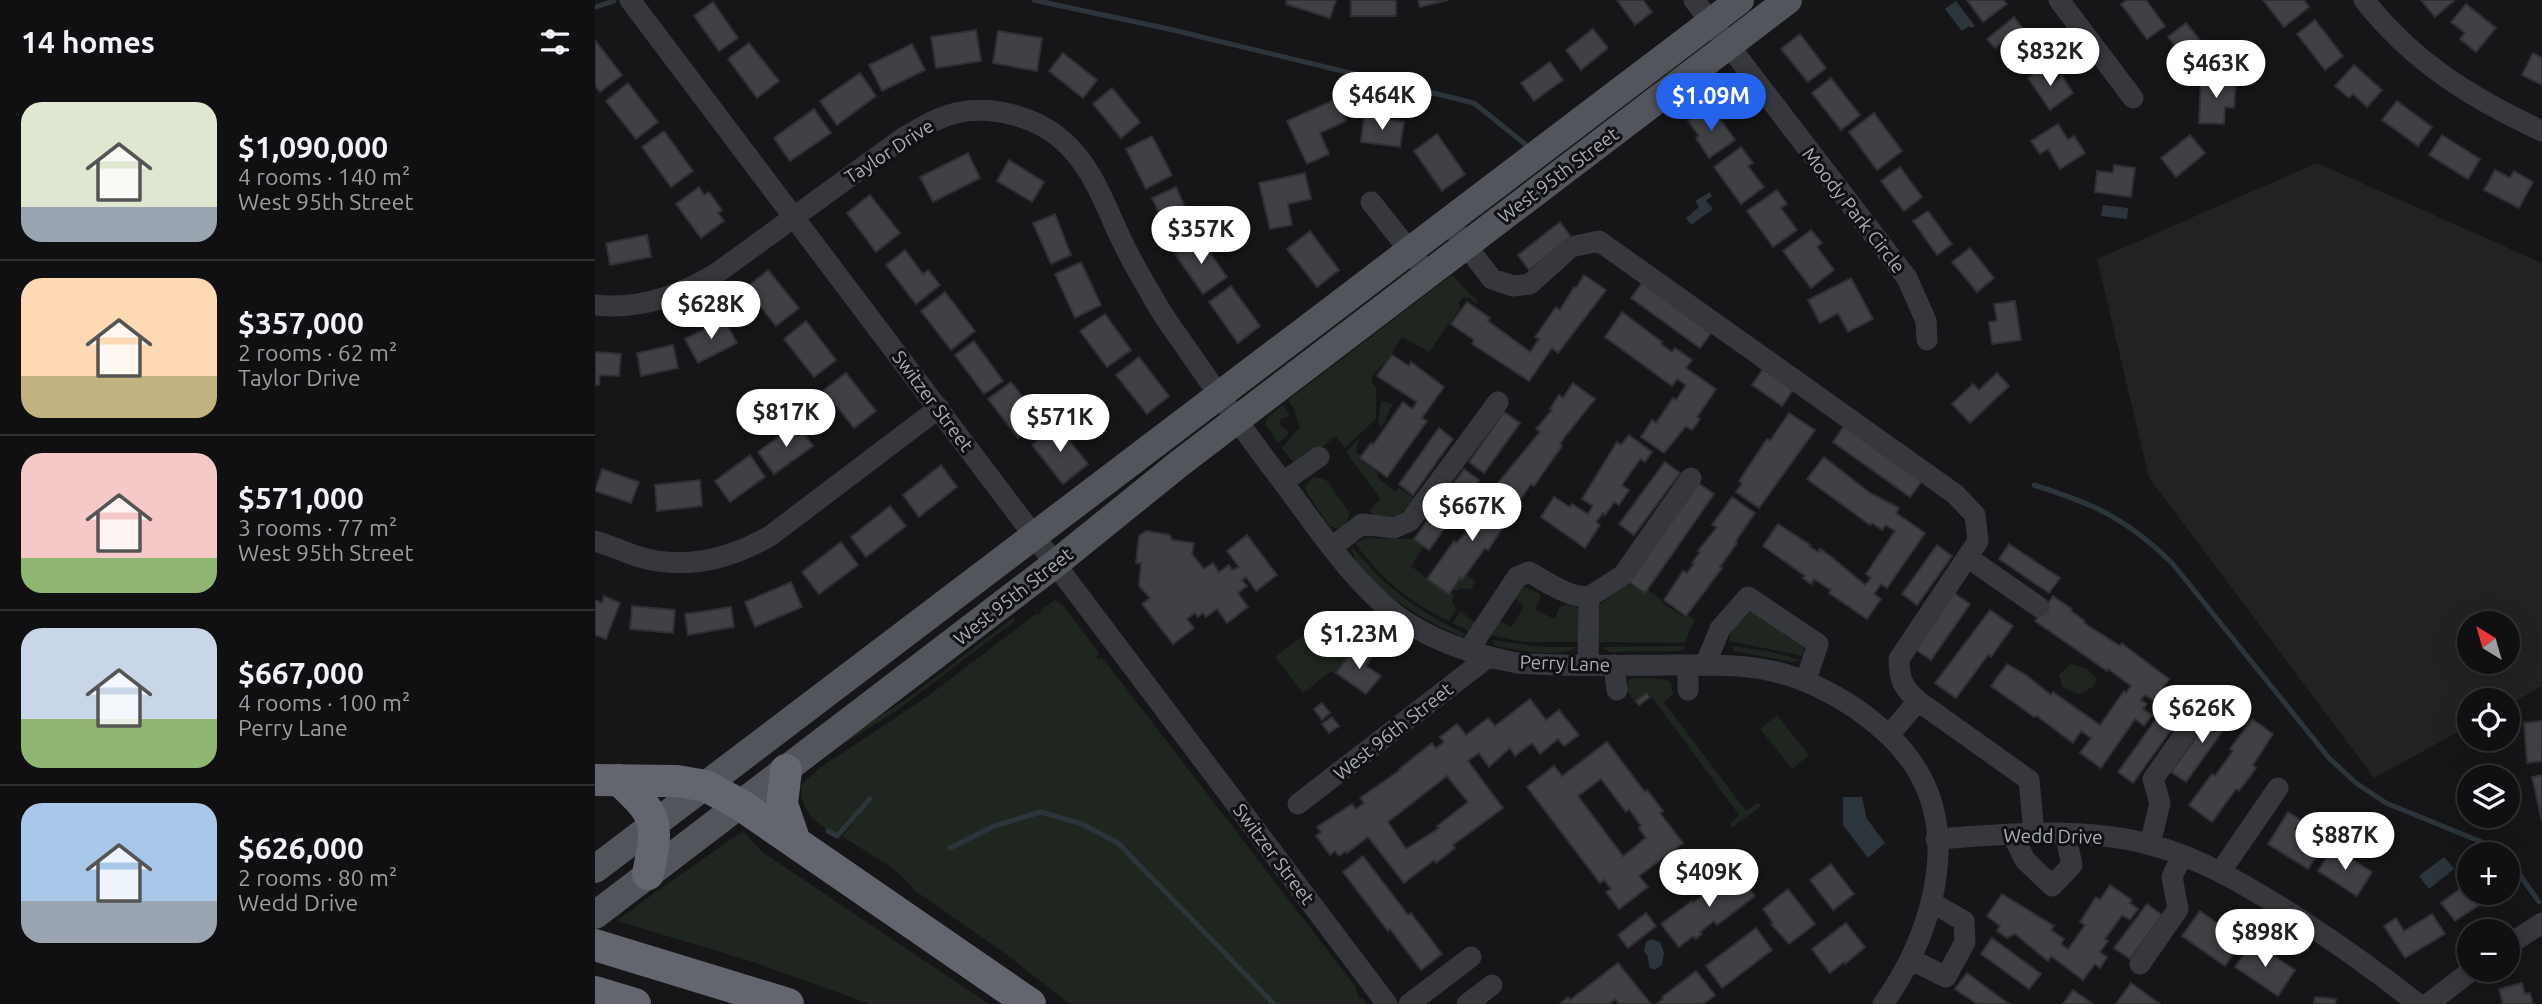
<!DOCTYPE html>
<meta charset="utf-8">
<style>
body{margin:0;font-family:Ubuntu,sans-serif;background:#1e1e20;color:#f1f3f6;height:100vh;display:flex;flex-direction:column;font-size:26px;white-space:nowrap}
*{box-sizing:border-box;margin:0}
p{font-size:23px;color:#9c9d9f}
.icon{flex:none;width:38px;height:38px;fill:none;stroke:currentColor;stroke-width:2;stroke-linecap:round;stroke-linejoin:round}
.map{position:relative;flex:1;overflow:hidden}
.details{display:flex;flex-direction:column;background:#101012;width:595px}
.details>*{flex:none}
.needle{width:46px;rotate:323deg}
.tools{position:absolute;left:1862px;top:611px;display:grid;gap:14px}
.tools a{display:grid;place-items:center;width:63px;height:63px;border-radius:50%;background:#101012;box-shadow:0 7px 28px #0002,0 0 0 2px #303032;font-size:35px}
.price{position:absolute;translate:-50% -60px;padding:0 16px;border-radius:24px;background:#fff;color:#222;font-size:23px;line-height:46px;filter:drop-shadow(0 2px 4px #0008)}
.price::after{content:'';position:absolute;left:50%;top:42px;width:21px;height:16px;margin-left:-10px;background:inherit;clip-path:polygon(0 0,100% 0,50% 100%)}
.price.selected{background:#2563eb;color:#fff}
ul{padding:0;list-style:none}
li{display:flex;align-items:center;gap:21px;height:175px;padding:0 21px}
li+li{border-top:2px solid #303032}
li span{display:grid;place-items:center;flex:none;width:196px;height:140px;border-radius:21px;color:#555}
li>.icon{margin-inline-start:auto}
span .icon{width:84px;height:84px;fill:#fffc;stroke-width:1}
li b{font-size:30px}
h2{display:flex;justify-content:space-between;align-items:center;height:84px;padding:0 21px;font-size:30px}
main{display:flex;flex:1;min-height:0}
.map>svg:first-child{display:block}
.built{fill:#222225;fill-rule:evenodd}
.green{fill:#1e261f}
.water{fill:#2c353c}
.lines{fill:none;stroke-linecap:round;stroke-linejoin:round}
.stream{stroke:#2c353c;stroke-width:5}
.building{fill:#404145;stroke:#303034;stroke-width:2;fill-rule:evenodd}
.minor{stroke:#37383d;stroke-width:21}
.major{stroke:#53555c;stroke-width:28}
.highway{stroke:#63666e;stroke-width:32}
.labels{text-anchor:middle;stroke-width:6;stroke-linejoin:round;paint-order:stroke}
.street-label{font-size:19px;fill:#a8adb8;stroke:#111113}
</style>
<main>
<section class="details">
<h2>14 homes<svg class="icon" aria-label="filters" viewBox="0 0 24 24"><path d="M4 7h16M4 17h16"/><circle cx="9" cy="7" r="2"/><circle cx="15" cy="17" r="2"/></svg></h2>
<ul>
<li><span style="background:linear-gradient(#dfe7d0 75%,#9aa5b1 0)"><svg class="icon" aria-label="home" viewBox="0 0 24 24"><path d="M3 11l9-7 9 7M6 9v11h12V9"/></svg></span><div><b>$1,090,000</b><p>4 rooms · 140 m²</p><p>West 95th Street</p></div></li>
<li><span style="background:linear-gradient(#ffd9b3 70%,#c2b280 0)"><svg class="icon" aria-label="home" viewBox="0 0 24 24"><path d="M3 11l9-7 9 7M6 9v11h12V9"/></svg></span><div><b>$357,000</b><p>2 rooms · 62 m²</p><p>Taylor Drive</p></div></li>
<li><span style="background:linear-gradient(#f6c9c9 75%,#8fb573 0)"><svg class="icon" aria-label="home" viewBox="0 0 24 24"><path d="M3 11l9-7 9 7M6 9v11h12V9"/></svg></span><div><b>$571,000</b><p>3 rooms · 77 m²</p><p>West 95th Street</p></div></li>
<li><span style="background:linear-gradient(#c9d6e8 65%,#8fb573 0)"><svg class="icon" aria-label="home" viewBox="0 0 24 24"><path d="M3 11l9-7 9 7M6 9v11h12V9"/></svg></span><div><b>$667,000</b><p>4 rooms · 100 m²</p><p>Perry Lane</p></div></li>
<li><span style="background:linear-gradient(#a9c7e8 70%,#9aa5b1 0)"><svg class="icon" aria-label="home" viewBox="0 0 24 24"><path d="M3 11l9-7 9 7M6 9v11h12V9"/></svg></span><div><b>$626,000</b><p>2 rooms · 80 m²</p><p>Wedd Drive</p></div></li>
</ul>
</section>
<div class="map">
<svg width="1947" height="1004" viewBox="0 0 1947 1004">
<rect width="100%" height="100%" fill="#161618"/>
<path class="built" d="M1722,163L1947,263V686L1913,705V700H1874V726L1779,778L1554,478L1502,259ZM1874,623H1913V662H1874Z"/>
<path class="green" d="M857,275L883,302L881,304L875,298H867L864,303L865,308L834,352L807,337L794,358L777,376V383L781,387V419L750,448L741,436L702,467L687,448L702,430H705L699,409L693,400Z
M786,401L798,404C792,411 793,419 787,427L783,423Z
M688,405L695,416L686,419L685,425L694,432L692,436L683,443L670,424L674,416Z
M764,439L761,452L765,456L764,459L784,474L782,477L800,492L804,488L819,498L803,517L796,520L780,516L774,510L786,499L751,452Z
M719,477L731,480L755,513L751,524L744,529L734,526L711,491L710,486Z
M772,538L819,539L829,546L816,566L853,594L856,592L859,594L857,600L861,609L854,621C812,601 788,580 760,543Z
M757,547C795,591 819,609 872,635L866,636C839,627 756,579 757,547Z
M871,575L881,581L876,589L866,588L861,591L857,589L865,578L868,580Z
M1032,583L1050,594L1053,590L1067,600V603L1091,618L1094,615L1100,620L1089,643L1004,642L1005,604Z
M928,586L945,594V599L940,610L960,619L964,608L968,605L980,606L985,611L984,642H929L896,635L905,621L916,627L929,607L920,598Z
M460,600L468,605L502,650L504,654L501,657L504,660L506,658L510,661L760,986L764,999L767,998L773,1004H475L408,952L319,890C307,870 267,850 247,836L279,798L274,797L244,831L239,834C219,820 205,812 206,785L226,767L333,696L441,614L445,615L446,610Z
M866,611L880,623L876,632L857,623Z
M1158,612L1208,647L1209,656L1134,641L1136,633L1151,613Z
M732,617L765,642L741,673L735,672L708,693L680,657Z
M418,618L420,621L298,713L237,751L241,744L312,699Z
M897,640L948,647H982C968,659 917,650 899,645Z
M1090,646L1089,650L1083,651L1014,652L1007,647Z
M1136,646L1173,651L1205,660L1197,662L1140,651Z
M1475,664L1492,669L1501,678L1500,686L1484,694L1468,688L1464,675Z
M1038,678L1070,679L1076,683L1078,694L1069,702L1151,811L1162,803L1165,804V807L1136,828V822L1144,815L1053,692L1040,702L1031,689L1034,680Z
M1182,715L1214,755L1197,769L1165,729Z
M148,831L166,851L394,1004H275L155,961L22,921C63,889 106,861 148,831Z"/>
<path class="water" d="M1361,1L1380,26L1376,28L1374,26L1367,31L1350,9Z
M1115,192L1117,196L1111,201L1118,209L1096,225L1091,218L1104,207L1100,201Z
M1508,205L1533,208L1532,219L1506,216Z
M1248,797H1267L1272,819L1290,843L1273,858L1248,825Z
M1849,857L1859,869L1834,889L1824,876Z
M1056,939L1065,942L1069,953L1067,965L1059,970L1054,967L1053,957L1049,951L1051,942Z"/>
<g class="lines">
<path class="stream" d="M439,0L578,30L879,103L930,144
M0,7L19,1
M1439,485C1499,504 1531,518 1577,563L1734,758L1761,783L1791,803L1894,845L1903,854
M233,831L242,836L275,799
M355,848L399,826L446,812L487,824L523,843L679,1004
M1913,863L1922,871L1944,902"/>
</g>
<path class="building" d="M692,0H741L735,18L691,4Z
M756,0H801V16H756Z
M823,0H853L825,7Z
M1022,0H1048L1057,12L1040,25Z
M1372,0H1408L1412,4L1388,22Z
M1532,0H1551L1570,26L1552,39L1526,4Z
M1668,0H1709L1714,7L1689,27Z
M1826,0H1858L1859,1L1840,17Z
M118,2L143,38L124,51L99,16Z
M1871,4L1901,28L1881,52L1865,39L1870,33L1856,22Z
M1419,17L1446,53L1428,67L1407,42L1400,48L1392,39Z
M1720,20L1748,56L1730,70L1702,34Z
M1591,23L1618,56L1600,70L1573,37Z
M998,29L1013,48L986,70L971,50Z
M381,30L386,61L341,68L336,37Z
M403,31L447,38L442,71L398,63Z
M1205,34L1231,68L1213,82L1186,49Z
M0,40L27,75L5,92L0,86Z
M154,43L184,81L162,98L133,59Z
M317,44L330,70L287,91L274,65Z
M468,53L502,80L488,98L454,71Z
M1938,53L1947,58V85L1927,75Z
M955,62L968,80L939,101L926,83Z
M1759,65L1787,90L1772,107L1758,94L1754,98L1740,86Z
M1449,66L1460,81L1467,76L1478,93L1455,110L1433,78Z
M265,73L281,96L242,125L225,101Z
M1236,78L1265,115L1246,130L1217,93Z
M1606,80L1641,81L1639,108L1630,107L1629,124L1604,123Z
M33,83L63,122L41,139L11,101Z
M517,88L545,122L526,138L498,104Z
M741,99L751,121L725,133L734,154L712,164L692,121Z
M1802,101L1837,127L1823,146L1787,120Z
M219,109L236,133L195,161L179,138Z
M1109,109L1117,120L1123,116L1140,140L1114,158L1101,138L1104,136L1093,121Z
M1279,113L1307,151L1282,170L1254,132Z
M769,116L809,122L805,147L766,142Z
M1463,124L1473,140L1479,136L1490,153L1465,169L1453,149L1445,154L1436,141Z
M69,131L98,171L76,187L47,147Z
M842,134L870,174L847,191L819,151Z
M1595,135L1610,153L1581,177L1566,158Z
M1847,135L1885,159L1873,179L1834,155Z
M557,136L577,175L551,189L531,149Z
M1146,147L1158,163L1153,166L1169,187L1146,204L1119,167Z
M373,153L385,178L338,202L325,177Z
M414,160L449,182L437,202L402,181Z
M1519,165L1540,168L1536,197L1500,192L1502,171L1518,173Z
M1305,167L1327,197L1309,211L1286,181Z
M1900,170L1915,178L1919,171L1938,182L1924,208L1889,190Z
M710,173L716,199L693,204L697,225L675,229L664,183Z
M104,187L109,195L114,192L127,210L123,213L129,221L106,238L81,204Z
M581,187L599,228L576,239L557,198Z
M1182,190L1192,204L1186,208L1202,230L1178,247L1152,211Z
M275,195L305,233L281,252L252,213Z
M1333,211L1357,244L1342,255L1318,221Z
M460,214L476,255L456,264L438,223Z
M965,222L976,237L934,270L923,255Z
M1216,230L1227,243L1222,247L1239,270L1216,288L1188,251Z
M715,231L744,270L722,287L692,249Z
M52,235L56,257L15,265L11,243Z
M604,237L632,277L608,294L580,254Z
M1375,248L1399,278L1382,292L1357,262Z
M310,250L328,274L333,270L345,285L321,304L291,265Z
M486,262L506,305L480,318L460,274Z
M173,270L204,308L181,326L151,288Z
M989,275L1011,290L963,353L957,348L934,381L877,344L879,340L856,324L872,302L895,318L893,321L935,352L944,339L940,337L961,307L965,310L979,287L981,288Z
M1256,278L1278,319L1253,332L1243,313L1225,323L1213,300Z
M1047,283L1116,333L1105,348L1036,298Z
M636,286L665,326L643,343L614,302Z
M350,292L380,331L356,350L326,311Z
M1420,301L1426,340L1397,344L1394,322L1402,321L1399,304Z
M1027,312L1067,342L1066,344L1077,352L1080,348L1097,360L1091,368L1121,389L1102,417L1105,419L1097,430L1091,426L1069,453L1046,437L1057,420L1061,423L1078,398L1081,400L1091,385L1082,379L1077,386L1010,337Z
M510,314L536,350L512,367L485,331Z
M129,319L142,343L103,363L90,339Z
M211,321L241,360L219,377L189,339Z
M379,341L408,381L389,394L360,355Z
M78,345L83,368L46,376L42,353Z
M0,352L26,354L24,376L5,375L4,385H0Z
M797,355L814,366L816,362L849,387L827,418L832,421L792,477L765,458L776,443L778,445L808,402L817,409L822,402L782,376Z
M544,357L574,396L552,414L521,375Z
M1168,369L1198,390L1187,406L1157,385Z
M251,373L281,411L259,428L229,390Z
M1402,373L1414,386L1375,423L1357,404L1378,384L1384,390Z
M416,382L446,420L423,438L393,399Z
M978,383L1000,399L969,438L965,444L967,446L939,486L936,484L925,500L902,484L945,432L941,429L957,410L955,409L964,395L968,398Z
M909,412L925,423L889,473L874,462Z
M1194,413L1220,430L1164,508L1141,492L1147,483L1144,481L1172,439L1175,441Z
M202,423L218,446L179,474L163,452Z
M462,425L493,464L468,484L437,445Z
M1249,426L1327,481L1315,497L1238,442Z
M844,428L858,439L818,495L804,484Z
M1034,435L1057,452L1050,462L1045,459L1027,485L1034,490L1024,505L1019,502L1010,515L1008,513L1001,522L1005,525L990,548L946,517L959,497L975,507L977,504L993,514L998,506L987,499L1022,442L1026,445Z
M155,455L170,477L135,502L120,481Z
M1229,457L1275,493L1304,508L1301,513L1330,533L1292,588L1286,584L1279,594L1286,599L1272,619L1234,593L1236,590L1219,579L1216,584L1213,582L1208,578L1210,576L1168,546L1183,524L1215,545L1214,546L1223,552L1225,549L1234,555L1270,585L1276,578L1271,574L1300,531L1291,525L1287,530L1277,523L1275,525L1212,479Z
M1070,462L1085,473L1039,535L1024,524Z
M346,465L362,487L324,517L308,495Z
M7,469L44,482L36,503L0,491Z
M869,469L884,480L834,550L819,539Z
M105,480L107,506L62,511L60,485Z
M1103,483L1119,494L1050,593L1034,582Z
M897,490L920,506L911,519L913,520L893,550L890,548L867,580L865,578L854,594L832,579L859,541L861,543L871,533Z
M1137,497L1160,513L1140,542L1142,543L1125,567L1127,568L1091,616L1069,600L1088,571L1092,573L1099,564L1097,563L1105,552L1103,551L1122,527L1117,525Z
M295,506L311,526L271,557L256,537Z
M551,531L575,535L577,540L599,543L597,554L609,569L618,563L624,572L634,565L637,570L644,567L632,551L652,535L682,575L661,591L651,577L647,580L652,586L643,593L653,607L632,623L622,609L611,617L608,613L603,617L600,613L592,619L599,628L578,644L547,604L555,598L544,586L546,563H541L544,536Z
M246,542L263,565L224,594L207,572Z
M1414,544L1465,578L1454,593L1404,559Z
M1342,545L1357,556L1322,605L1307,594Z
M196,582L207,607L160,627L150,602Z
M1359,593L1375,604L1336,660L1320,649Z
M9,596L25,603L11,639L0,635V600L7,603Z
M1458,596L1477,609L1476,611L1490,621L1489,623L1525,646L1527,643L1529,645L1574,679L1559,701L1550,695L1546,700L1552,704L1548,709L1557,715L1549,726L1540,719L1506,768L1485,753L1496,738L1486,731L1478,743L1442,716L1439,717L1396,686L1412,664L1431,675L1456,695L1458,692L1505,725L1529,691L1531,693L1536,686L1513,669L1512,671L1440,621Z
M37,606L80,610L78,633L35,629Z
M136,607L139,627L93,635L90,614Z
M1395,610L1418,626L1396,657L1393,655L1361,698L1340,683Z
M760,647L776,658L771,666L786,676L771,694L741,673Z
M1052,693L1055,697L1044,705L1041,701Z
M935,699L951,720L964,710L984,735L969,746L963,739L945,754L937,743L920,756L915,748L894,767L884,753L873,761L908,808L858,845L860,848L841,863L839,860L809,883L773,837L752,853L751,851L744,856L740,851L735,855L721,836L726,832L722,827L757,804L761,809L769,803L765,798L805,770L804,769L837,743L841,748L849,742L845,737L862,724L871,735L893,718L900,726ZM852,776L873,802L842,826L844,828L811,849L793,822Z
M727,703L735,713L727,720L719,709Z
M1623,707L1637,718L1591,782L1576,772Z
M1564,715L1579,726L1538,783L1523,772Z
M737,717L744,726L734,733L727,724Z
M1657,719L1678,734L1658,765L1661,768L1644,791L1641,789L1617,822L1594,805L1617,774L1620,776L1638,751L1635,749Z
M1947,721V761L1932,763L1929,723Z
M1012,742L1050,792L1052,790L1068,811L1065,813L1088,843L1044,876L1053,887L1024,909L1011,892L1016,889L1009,880L1005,883L932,787L959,766L967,776ZM1006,779L1031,812L1034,809L1046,826L1044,828L1051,838L1028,856L983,796Z
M1947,775V822L1937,777Z
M1693,812L1706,820L1700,829L1728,846L1713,869L1673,844Z
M1738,847L1777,872L1762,896L1723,871Z
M768,856L813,915L816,913L847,954L826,970L795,929L793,931L748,872Z
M1236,864L1259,894L1238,910L1215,880Z
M1139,869L1160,896L1122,925L1119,921L1105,932L1107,934L1101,939L1098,936L1084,947L1066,924L1097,901L1098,903Z
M1874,882V892H1882L1889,902L1860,921L1846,903Z
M1515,885L1537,900L1535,903L1543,909L1535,920L1527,915L1510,939L1513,941L1505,952L1512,957L1505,968L1500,964L1488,980L1456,956L1453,961L1420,934L1412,938L1402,931L1405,926L1392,916L1407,894L1459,926L1456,930L1469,939L1466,944L1473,949L1490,925L1485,922L1501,897L1505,900Z
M1193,889L1220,924L1194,944L1176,924L1178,923L1168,909Z
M1552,904L1567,915L1535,959L1519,948Z
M1605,911L1647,941L1630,966L1587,936Z
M1051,913L1061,926L1033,948L1023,935Z
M1837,914L1850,934L1810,958L1789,926L1801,918L1809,931Z
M1251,923L1270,947L1250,964L1249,962L1235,973L1217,949Z
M1161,928L1177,950L1127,988L1111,966Z
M1397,938L1446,974L1434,989L1386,954Z
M1658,942L1700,970L1683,996L1640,967Z
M1023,963L1056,1004H1024L1020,999L1014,1004H965L973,997L975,1000Z
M1101,971L1120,995L1108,1004H1062L1068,999L1067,997Z
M1372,973L1414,1004H1382L1360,989Z
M1536,983L1565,1004H1521Z
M1927,983L1930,994L1935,993L1938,1004H1908L1904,989Z
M1478,990L1498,1004H1468Z
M1720,997L1741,999L1740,1004H1719Z"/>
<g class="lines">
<path class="minor" d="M35,0L792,1004
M1099,0L1312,278L1331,321L1332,340
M1464,0L1538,98
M1769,0C1818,62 1876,98 1947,131
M776,202L833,274
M853,222L897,279L918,286L935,284L976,247L1004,241L1360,494L1380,515L1383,541L1304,659C1304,679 1308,688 1323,701L1434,780L1439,833
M0,305C43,310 86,295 122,273L308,138C325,128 341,118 361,113C395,105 439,116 466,139C498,166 510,206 528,243C536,260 546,277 556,294C566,314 581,333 594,352C623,394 653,436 684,477C720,524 753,577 800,614C835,641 880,655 922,663C975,667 1029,665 1082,665C1113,665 1145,664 1177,671C1209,678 1236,692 1263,710C1286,727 1307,745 1322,770C1366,842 1334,941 1288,1004
M688,482L724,457
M0,541C14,545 27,551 41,556C88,571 133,560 175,536L344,408
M737,547L767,524L799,528L815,521L903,402
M1372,557L1444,607
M994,597L1028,575L1096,478
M873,651L922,577L934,572C952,582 972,597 994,597L993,665
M1019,665L1022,690
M1093,665V690
M1110,665L1125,629L1153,597L1223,644L1211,680
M1294,735L1323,701
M703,804L892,658
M1417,834L1430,860L1457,886L1477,865L1470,833
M1341,839C1400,835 1459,829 1517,837C1588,846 1647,882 1706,920C1746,946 1785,974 1823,1004
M1555,844L1565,803L1558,779L1615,698
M1626,871L1683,788
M1913,945L1947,923
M1315,959L1351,977L1370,942L1369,921L1336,902
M1545,964L1583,909L1577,877L1587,855
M814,1004L876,957
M872,1004L897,985
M1833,1004L1877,970"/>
<path class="major" d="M0,869L1145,0
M0,915L460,564L585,463L1193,0"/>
<path class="highway" d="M191,770L187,804L200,842
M0,780L82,781L111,786L146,805L435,1004
M24,780C63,816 64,822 53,874
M0,945L193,1004
M0,992L40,1004"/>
</g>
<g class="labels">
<g class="street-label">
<text transform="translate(294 151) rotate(-33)" y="7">Taylor Drive</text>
<text transform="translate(963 175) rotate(-37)" y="7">West 95th Street</text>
<text transform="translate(1259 210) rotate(52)" y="7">Moody Park Circle</text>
<text transform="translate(338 401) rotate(53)" y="7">Switzer Street</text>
<text transform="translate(418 596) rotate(-38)" y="7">West 95th Street</text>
<text transform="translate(970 663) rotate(2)" y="7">Perry Lane</text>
<text transform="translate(798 731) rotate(-38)" y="7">West 96th Street</text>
<text transform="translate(1458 836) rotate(1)" y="7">Wedd Drive</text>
<text transform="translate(679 854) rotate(53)" y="7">Switzer Street</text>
</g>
</g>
</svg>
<div class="tools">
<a><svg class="needle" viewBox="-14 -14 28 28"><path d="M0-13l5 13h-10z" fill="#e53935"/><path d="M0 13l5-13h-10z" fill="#9c9d9f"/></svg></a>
<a><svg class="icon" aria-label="locate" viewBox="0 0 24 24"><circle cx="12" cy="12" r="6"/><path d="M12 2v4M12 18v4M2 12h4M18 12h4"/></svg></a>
<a><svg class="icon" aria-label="layers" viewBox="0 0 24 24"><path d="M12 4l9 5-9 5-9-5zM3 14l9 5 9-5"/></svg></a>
<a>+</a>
<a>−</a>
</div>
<b class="price" style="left:1455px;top:88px">$832K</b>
<b class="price" style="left:1621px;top:100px">$463K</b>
<b class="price" style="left:787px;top:132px">$464K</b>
<b class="price selected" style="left:1116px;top:133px">$1.09M</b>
<b class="price" style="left:606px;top:266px">$357K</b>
<b class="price" style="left:116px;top:341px">$628K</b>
<b class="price" style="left:191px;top:449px">$817K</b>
<b class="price" style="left:465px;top:454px">$571K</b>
<b class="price" style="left:877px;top:543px">$667K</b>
<b class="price" style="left:764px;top:671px">$1.23M</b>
<b class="price" style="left:1607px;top:745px">$626K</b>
<b class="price" style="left:1750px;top:872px">$887K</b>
<b class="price" style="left:1114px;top:909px">$409K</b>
<b class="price" style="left:1670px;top:969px">$898K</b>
</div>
</main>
